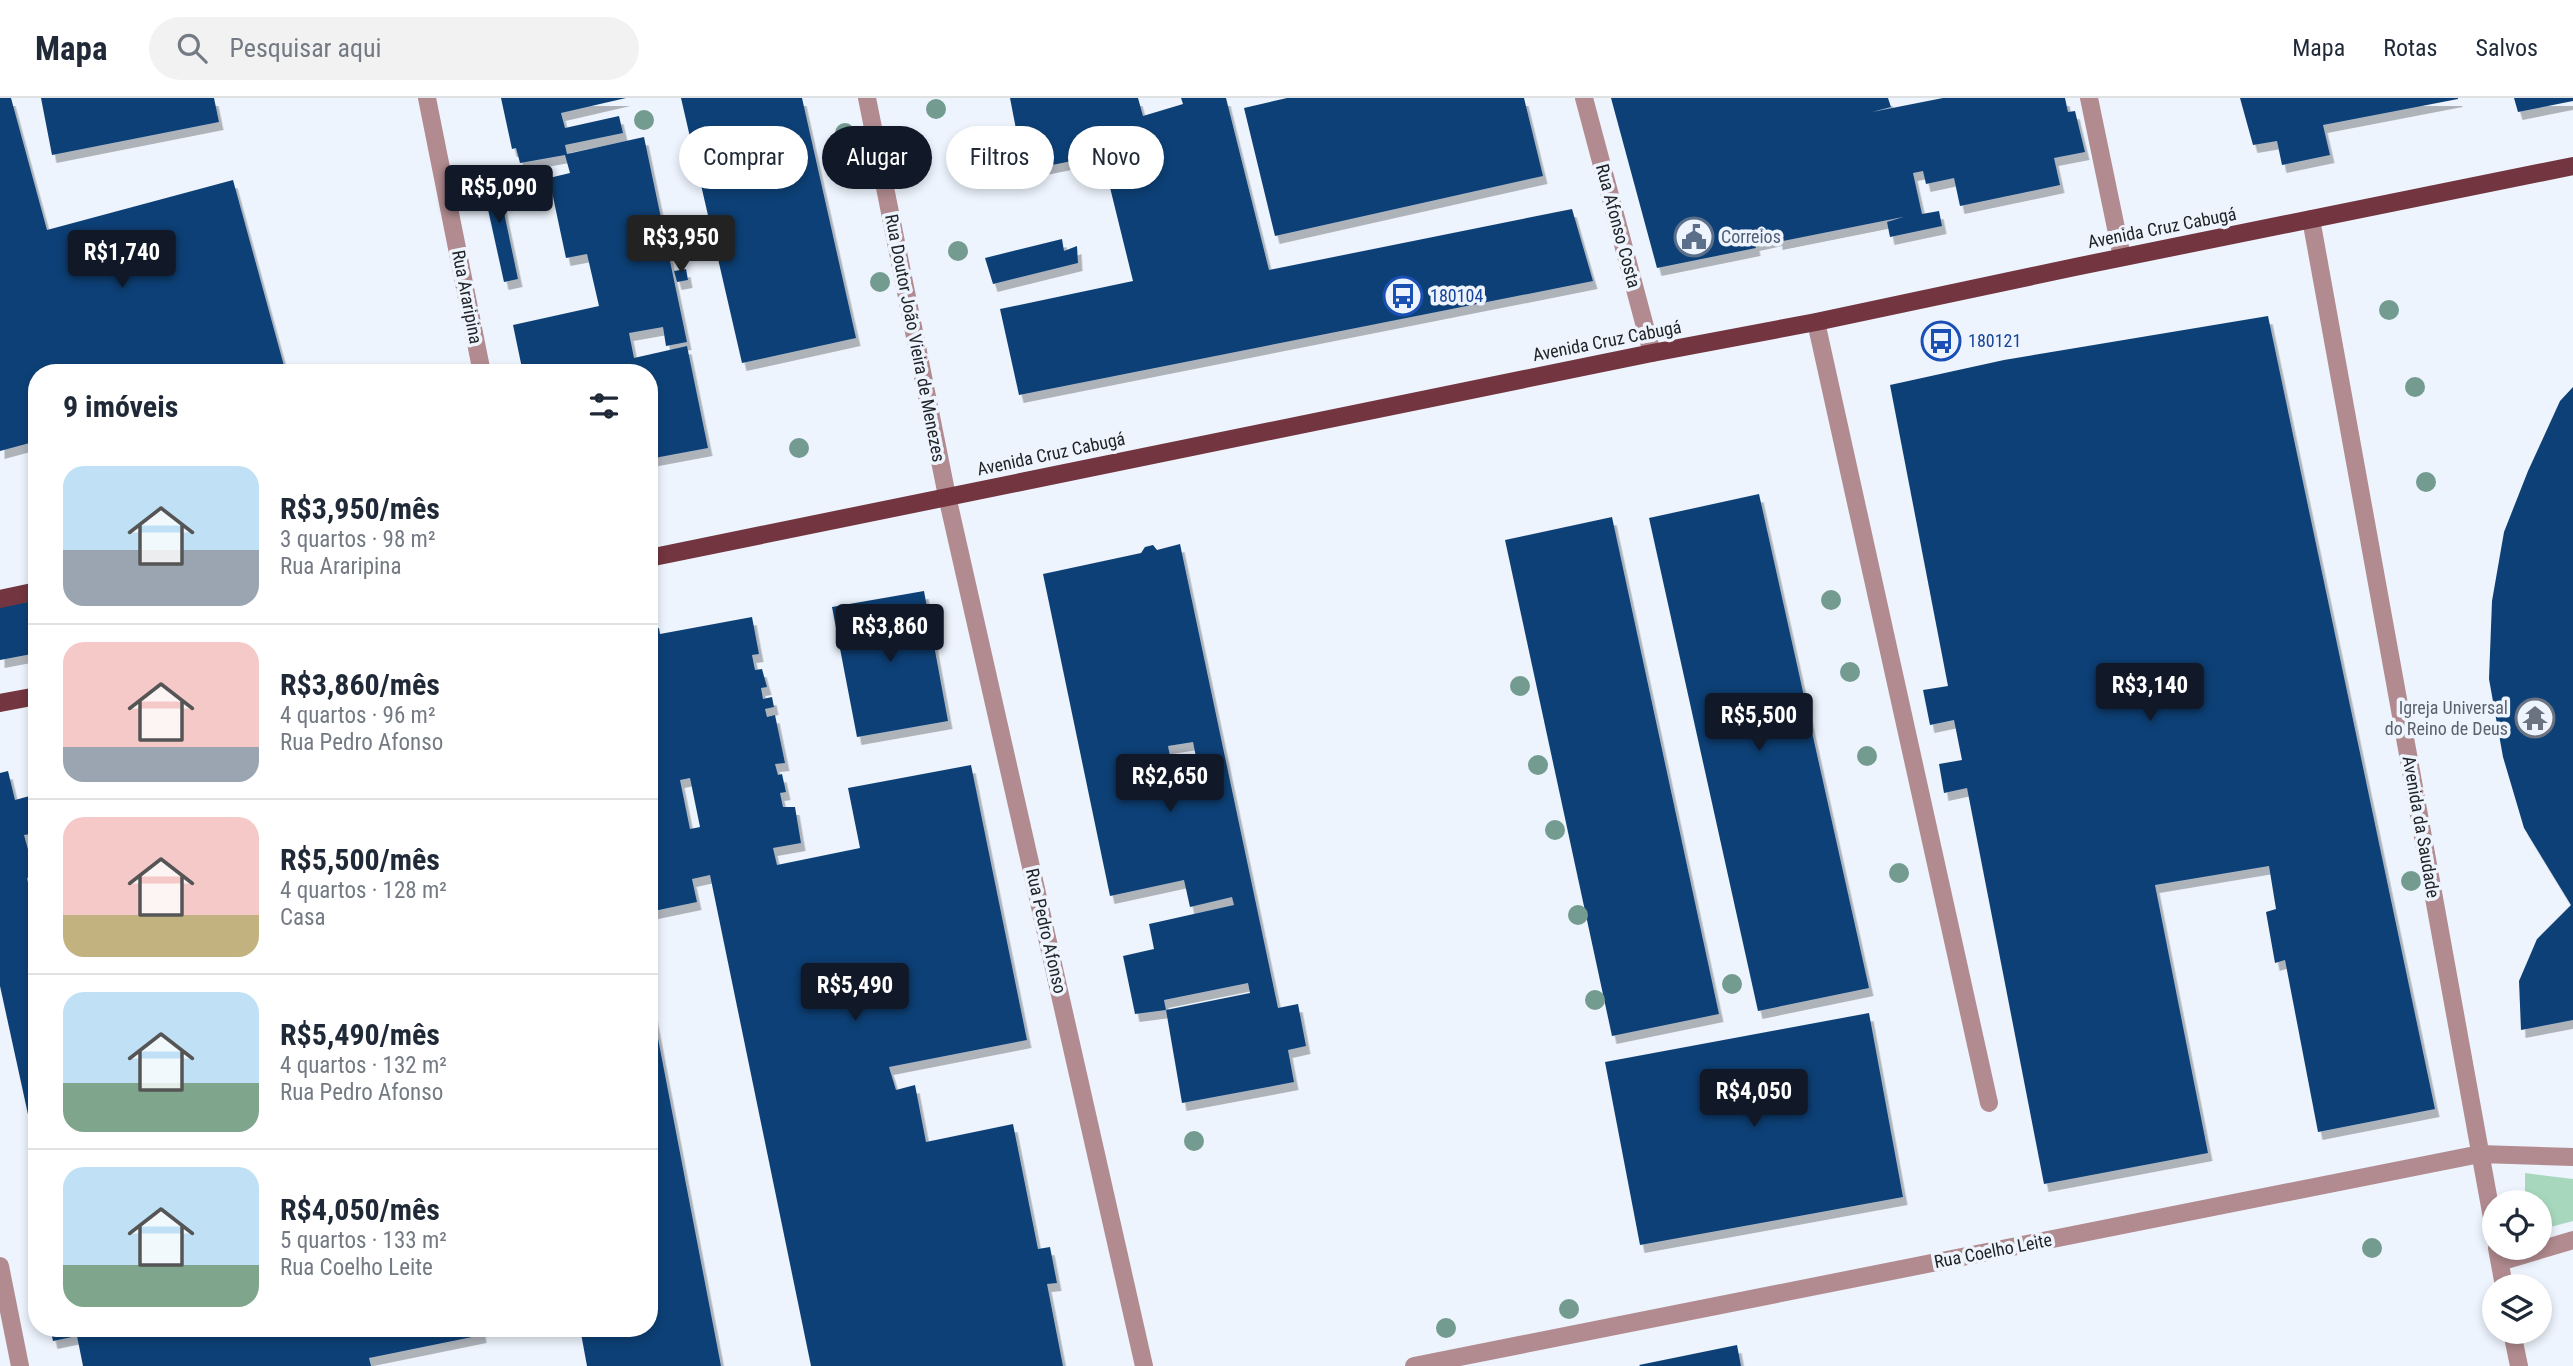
<!DOCTYPE html>
<html lang="pt">
<meta charset="utf-8">
<style>
body{margin:0;font-family:"Roboto Condensed",sans-serif;background:#f2f2f3;color:#1f2937;height:100vh;display:flex;flex-direction:column;font-size:26px;white-space:nowrap}
*{box-sizing:border-box;margin:0}
p{font-size:23px;color:#747a83}
.icon{flex:none;width:38px;height:38px;fill:none;stroke:currentColor;stroke-width:2;stroke-linecap:round;stroke-linejoin:round}
.map{position:relative;flex:1;overflow:hidden}
.sheet{position:absolute;left:28px;top:266px;width:630px;height:973px;display:flex;flex-direction:column;background:#fff;border-radius:28px;box-shadow:0 4px 10px #0003}
.sheet>*{flex:none}
.top-card{position:absolute;left:679px;top:28px;width:665px;height:63px;display:flex;gap:14px}
.controls{position:absolute;left:2482px;top:1092px;display:grid;gap:14px}
.controls a{display:grid;place-items:center;width:70px;height:70px;border-radius:50%;background:#fff;box-shadow:0 4px 10px #0003;font-size:35px}
.price{position:absolute;translate:-50% -60px;padding:0 16px;border-radius:7px;background:#111827;color:#fff;font-size:23px;line-height:46px;filter:drop-shadow(0 2px 4px #0008)}
.price::after{content:'';position:absolute;left:50%;top:42px;width:21px;height:16px;margin-left:-10px;background:inherit;clip-path:polygon(0 0,100% 0,50% 100%)}
.price.on{background:#222;color:#fff}
ul{padding:0;list-style:none}
li{display:flex;align-items:center;gap:21px;height:175px;padding:0 35px}
li+li{border-top:2px solid #e0e1e3}
li span{display:grid;place-items:center;flex:none;width:196px;height:140px;border-radius:21px;color:#555}
li>.icon{margin-inline-start:auto}
span .icon{width:84px;height:84px;fill:#fffc;stroke-width:1}
li b{font-size:30px}
h2{display:flex;justify-content:space-between;align-items:center;height:84px;padding:0 35px;font-size:30px}
.pill{padding:0 24px;border-radius:32px;background:#fff;box-shadow:0 4px 10px #0003;font-size:24px;line-height:63px}
.pill.on{background:#111827;color:#fff}
header{display:flex;align-items:center;gap:42px;box-sizing:border-box;height:98px;padding:0 35px;background:#fff;border-bottom:2px solid #e0e1e3}
header strong{font-size:33px}
nav{display:flex;gap:38px;margin-inline-start:auto;font-size:24px}
.search{width:490px;height:63px;background:#f2f2f3;display:flex;align-items:center;gap:18px;box-sizing:border-box;padding:0 24px;border-radius:38px;color:#747a83;font-size:26px}
.map>svg:first-child{display:block}
.green{fill:#a7d8bd}
.building{fill:#104176;fill-rule:evenodd;filter:url(#shadow)}
.lines{fill:none;stroke-linecap:round;stroke-linejoin:round}
.minor{stroke:#b18b8f;stroke-width:18}
.major{stroke:#73353f;stroke-width:18}
.tree{fill:#739b90}
.labels{text-anchor:middle;stroke-width:7;stroke-linejoin:round;paint-order:stroke}
.street-label{font-size:18px;fill:#212427;stroke:#edf4fd}
.service-label{font-size:18px;fill:#4e5e75;stroke:#edf4fd;text-anchor:start}
.transit-label{font-size:18px;fill:#164399;stroke:#edf4fd;text-anchor:start}
.worship-label{font-size:18px;fill:#5b616d;stroke:#edf4fd;text-anchor:end}
</style>
<header>
<strong>Mapa</strong>
<div class="search"><svg class="icon" aria-label="search" viewBox="0 0 24 24"><circle cx="10" cy="10" r="6"/><path d="M15 15l6 6"/></svg>Pesquisar aqui</div>
<nav><a>Mapa</a><a>Rotas</a><a>Salvos</a></nav>
</header>
<div class="map">
<svg width="2573" height="1268" viewBox="0 0 2573 1268">
<defs>
<filter id="shadow"><feDropShadow dx="4.5" dy="8" stdDeviation="0" flood-color="#0004"/></filter>
</defs>
<rect width="100%" height="100%" fill="#edf4fd"/>
<path class="green" d="M2525,1075L2573,1081V1123L2539,1132V1104H2525Z"/>
<path class="building" d="M0,0H11L47,132L233,82L286,275H37V343L0,353Z
M41,0H214L219,24L52,57Z
M501,0H626L561,15L565,30L619,18L623,35L565,47L567,56L644,39L687,244L666,248L663,229L629,235L634,260L687,248L708,350L649,361V275H523L513,227L599,208L587,156L566,160L549,80L570,75L565,57L520,65L516,50L512,51Z
M681,0H802L856,240L742,265Z
M1010,0H1138L1143,18L1183,6L1181,0H1226L1269,172L1572,111L1593,183L1019,297L1000,211L1133,183L1102,57L1012,75L1008,55L1020,52Z
M1287,0H1524L1543,78L1275,138L1244,10Z
M1611,0H1888L1891,9L1872,14L1943,0H2065L2068,14L2075,13L2085,54L2054,60L2060,87L1960,108L1954,80L1926,86L1923,73L1913,75L1922,116L1939,113L1942,128L1890,139L1887,124L1903,119L1778,144V140L1755,145L1756,150L1657,170Z
M2240,0H2458V1L2323,27L2330,57L2282,67L2277,43L2253,47Z
M2514,0H2573V3L2518,14Z
M495,72L518,181L504,184L480,75Z
M1062,141L1064,153L1077,148L1078,165L993,186L985,160Z
M686,171L688,182L677,184L674,173Z
M2268,218L2435,1011L2318,1034L2285,862L2275,865L2266,814L2276,811L2269,768L2155,787L2208,1055L2044,1086L1967,690L1944,695L1939,666L1962,662L1954,622L1930,627L1923,592L1948,588L1890,287L2004,262Z
M2573,289V922L2521,932L2519,883L2537,841L2571,807L2524,730L2503,659L2489,581L2492,503L2504,434L2528,373L2560,303Z
M1759,396L1869,890L1758,913L1649,420Z
M1612,419L1719,916L1612,938L1505,442Z
M1180,446L1278,910L1298,906L1306,948L1288,952L1294,984L1182,1005L1166,912L1250,895L1248,885L1164,902L1166,912L1135,916L1123,858L1154,851L1149,826L1234,807L1232,799L1190,809L1184,782L1110,798L1043,476L1141,455L1145,449L1153,447L1157,452ZM1193,644L1201,684L1164,690L1160,670L1172,668L1168,648Z
M924,493L948,623L857,639L832,509Z
M37,502V555L0,562V509Z
M752,519L759,556L752,557L755,572L762,571L767,589L761,590L763,601L772,599L774,609L765,611L767,619L775,617L785,665L775,666L778,677L782,676L786,694L780,695L783,709H795L801,745L773,750L777,767L860,750L848,690L971,667L1027,942L889,969L896,992L915,987L926,1044L1013,1026L1038,1151L1050,1149L1057,1185L1047,1186L1063,1268H811L710,777L692,781L697,804L649,814V533L659,530L660,536ZM690,680L700,729L690,731L680,682Z
M8,673L15,702L37,696V735L24,737L29,755L37,753V784L34,778L27,780L32,801L37,800L36,1053L0,888V675Z
M649,904H651L721,1268H587L580,1230H649Z
M1869,915L1903,1099L1640,1147L1605,964Z
M50,1230H481L482,1237L369,1260L371,1268H83L77,1238L53,1243Z
M1737,1247L1741,1268H1640L1639,1267Z"/>
<g class="lines">
<path class="minor" d="M427,0L482,275
M867,0L947,398L1144,1268
M1584,0L1652,255
M2089,0L2122,159
M2311,121L2494,1131
M1816,224L1989,1005
M2497,1150L2504,1188
M2500,1164L2573,1142
M0,1168L20,1268
M2512,1234L2519,1268
M1414,1268L2480,1056L2573,1059"/>
<path class="major" d="M649,460L1652,255L1816,224L2075,169L2573,68
M0,501L37,493
M0,605L37,598"/>
</g>
<g class="tree">
<circle cx="936" cy="11" r="10"/>
<circle cx="644" cy="22" r="10"/>
<circle cx="845" cy="35" r="10"/>
<circle cx="835" cy="62" r="10"/>
<circle cx="525" cy="91" r="10"/>
<circle cx="958" cy="153" r="10"/>
<circle cx="880" cy="184" r="10"/>
<circle cx="2389" cy="212" r="10"/>
<circle cx="2415" cy="289" r="10"/>
<circle cx="799" cy="350" r="10"/>
<circle cx="2426" cy="384" r="10"/>
<circle cx="1831" cy="502" r="10"/>
<circle cx="1850" cy="574" r="10"/>
<circle cx="1520" cy="588" r="10"/>
<circle cx="1867" cy="658" r="10"/>
<circle cx="1538" cy="667" r="10"/>
<circle cx="1555" cy="732" r="10"/>
<circle cx="1899" cy="775" r="10"/>
<circle cx="2411" cy="783" r="10"/>
<circle cx="1578" cy="817" r="10"/>
<circle cx="1732" cy="886" r="10"/>
<circle cx="1595" cy="902" r="10"/>
<circle cx="1194" cy="1043" r="10"/>
<circle cx="2372" cy="1150" r="10"/>
<circle cx="1569" cy="1211" r="10"/>
<circle cx="1446" cy="1230" r="10"/>
</g>
<defs>
<symbol id="civic-ring" viewBox="-11 -11 22 22"><circle r="9.5" fill="#edf4fd" stroke="#5c6f8a" stroke-width="1.5"/><path d="M-.6-6.5H3V-4.5H.6V-3L4-1V1h2V6H-6V1h2V-1L-.6-3ZM-1.2 2.5V6h2.4V2.5Z" fill="#5c6f8a"/></symbol>
<symbol id="bus-ring" viewBox="-11 -11 22 22"><circle r="9.5" fill="#edf4fd" stroke="#1a4fb4" stroke-width="1.5"/><path d="M-5-6H5V4H4V6H2V4H-2V6H-4V4H-5ZM-3.5-4V0h7V-4ZM-3.5 1.2v1.5H-2V1.2ZM2 1.2v1.5H3.5V1.2Z" fill="#1a4fb4"/></symbol>
<symbol id="temple-ring" viewBox="-11 -11 22 22"><circle r="9.5" fill="#edf4fd" stroke="#6b7280" stroke-width="1.5"/><path d="M0-6L5-2H3V0L6.5 2.5H4V6H1.5V3h-3V6H-4V2.5H-6.5L-3 0V-2H-5Z" fill="#6b7280"/></symbol>
</defs>
<g fill-rule="evenodd">
<use href="#civic-ring" x="1672" y="117" width="44" height="44"/>
<use href="#bus-ring" x="1381" y="176" width="44" height="44"/>
<use href="#bus-ring" x="1919" y="221" width="44" height="44"/>
<use href="#temple-ring" x="2513" y="598" width="44" height="44"/>
</g>
<g class="labels">
<g class="street-label">
<text transform="translate(1618 128) rotate(75)" y="6">Rua Afonso Costa</text>
<text transform="translate(2162 130) rotate(-11)" y="6">Avenida Cruz Cabugá</text>
<text transform="translate(467 199) rotate(79)" y="6">Rua Araripina</text>
<text transform="translate(915 240) rotate(79)" y="6">Rua Doutor João Vieira de Menezes</text>
<text transform="translate(1607 243) rotate(-11)" y="6">Avenida Cruz Cabugá</text>
<text transform="translate(1051 356) rotate(-12)" y="6">Avenida Cruz Cabugá</text>
<text transform="translate(2421 729) rotate(80)" y="6">Avenida da Saudade</text>
<text transform="translate(1046 833) rotate(77)" y="6">Rua Pedro Afonso</text>
<text transform="translate(1993 1153) rotate(-11)" y="6">Rua Coelho Leite</text>
</g>
<g class="service-label">
<text x="1721" y="145">Correios</text>
</g>
<g class="transit-label">
<text x="1430" y="204">180104</text>
<text x="1968" y="249">180121</text>
</g>
<g class="worship-label">
<text x="2508" y="616">Igreja Universal<tspan x="2508" dy="21">do Reino de Deus</tspan></text>
</g>
</g>
</svg>
<div class="controls">
<a><svg class="icon" aria-label="locate" viewBox="0 0 24 24"><circle cx="12" cy="12" r="6"/><path d="M12 2v4M12 18v4M2 12h4M18 12h4"/></svg></a>
<a><svg class="icon" aria-label="layers" viewBox="0 0 24 24"><path d="M12 4l9 5-9 5-9-5zM3 14l9 5 9-5"/></svg></a>
</div>
<b class="price" style="left:499px;top:127px">R$5,090</b>
<b class="price on" style="left:681px;top:177px">R$3,950</b>
<b class="price" style="left:122px;top:192px">R$1,740</b>
<b class="price" style="left:890px;top:566px">R$3,860</b>
<b class="price" style="left:2150px;top:625px">R$3,140</b>
<b class="price" style="left:1759px;top:655px">R$5,500</b>
<b class="price" style="left:1170px;top:716px">R$2,650</b>
<b class="price" style="left:855px;top:925px">R$5,490</b>
<b class="price" style="left:1754px;top:1031px">R$4,050</b>
<div class="top-card">
<a class="pill">Comprar</a>
<a class="pill on">Alugar</a>
<a class="pill">Filtros</a>
<a class="pill">Novo</a>
</div>
<section class="sheet">
<h2>9 imóveis<svg class="icon" aria-label="filters" viewBox="0 0 24 24"><path d="M4 7h16M4 17h16"/><circle cx="9" cy="7" r="2"/><circle cx="15" cy="17" r="2"/></svg></h2>
<ul>
<li><span style="background:linear-gradient(#bfe0f5 60%,#9aa5b1 0)"><svg class="icon" aria-label="home" viewBox="0 0 24 24"><path d="M3 11l9-7 9 7M6 9v11h12V9"/></svg></span><div><b>R$3,950/mês</b><p>3 quartos · 98 m²</p><p>Rua Araripina</p></div></li>
<li><span style="background:linear-gradient(#f6c9c9 75%,#9aa5b1 0)"><svg class="icon" aria-label="home" viewBox="0 0 24 24"><path d="M3 11l9-7 9 7M6 9v11h12V9"/></svg></span><div><b>R$3,860/mês</b><p>4 quartos · 96 m²</p><p>Rua Pedro Afonso</p></div></li>
<li><span style="background:linear-gradient(#f6c9c9 70%,#c2b280 0)"><svg class="icon" aria-label="home" viewBox="0 0 24 24"><path d="M3 11l9-7 9 7M6 9v11h12V9"/></svg></span><div><b>R$5,500/mês</b><p>4 quartos · 128 m²</p><p>Casa</p></div></li>
<li><span style="background:linear-gradient(#bfe0f5 65%,#7fa58c 0)"><svg class="icon" aria-label="home" viewBox="0 0 24 24"><path d="M3 11l9-7 9 7M6 9v11h12V9"/></svg></span><div><b>R$5,490/mês</b><p>4 quartos · 132 m²</p><p>Rua Pedro Afonso</p></div></li>
<li><span style="background:linear-gradient(#bfe0f5 70%,#7fa58c 0)"><svg class="icon" aria-label="home" viewBox="0 0 24 24"><path d="M3 11l9-7 9 7M6 9v11h12V9"/></svg></span><div><b>R$4,050/mês</b><p>5 quartos · 133 m²</p><p>Rua Coelho Leite</p></div></li>
</ul>
</section>
</div>
